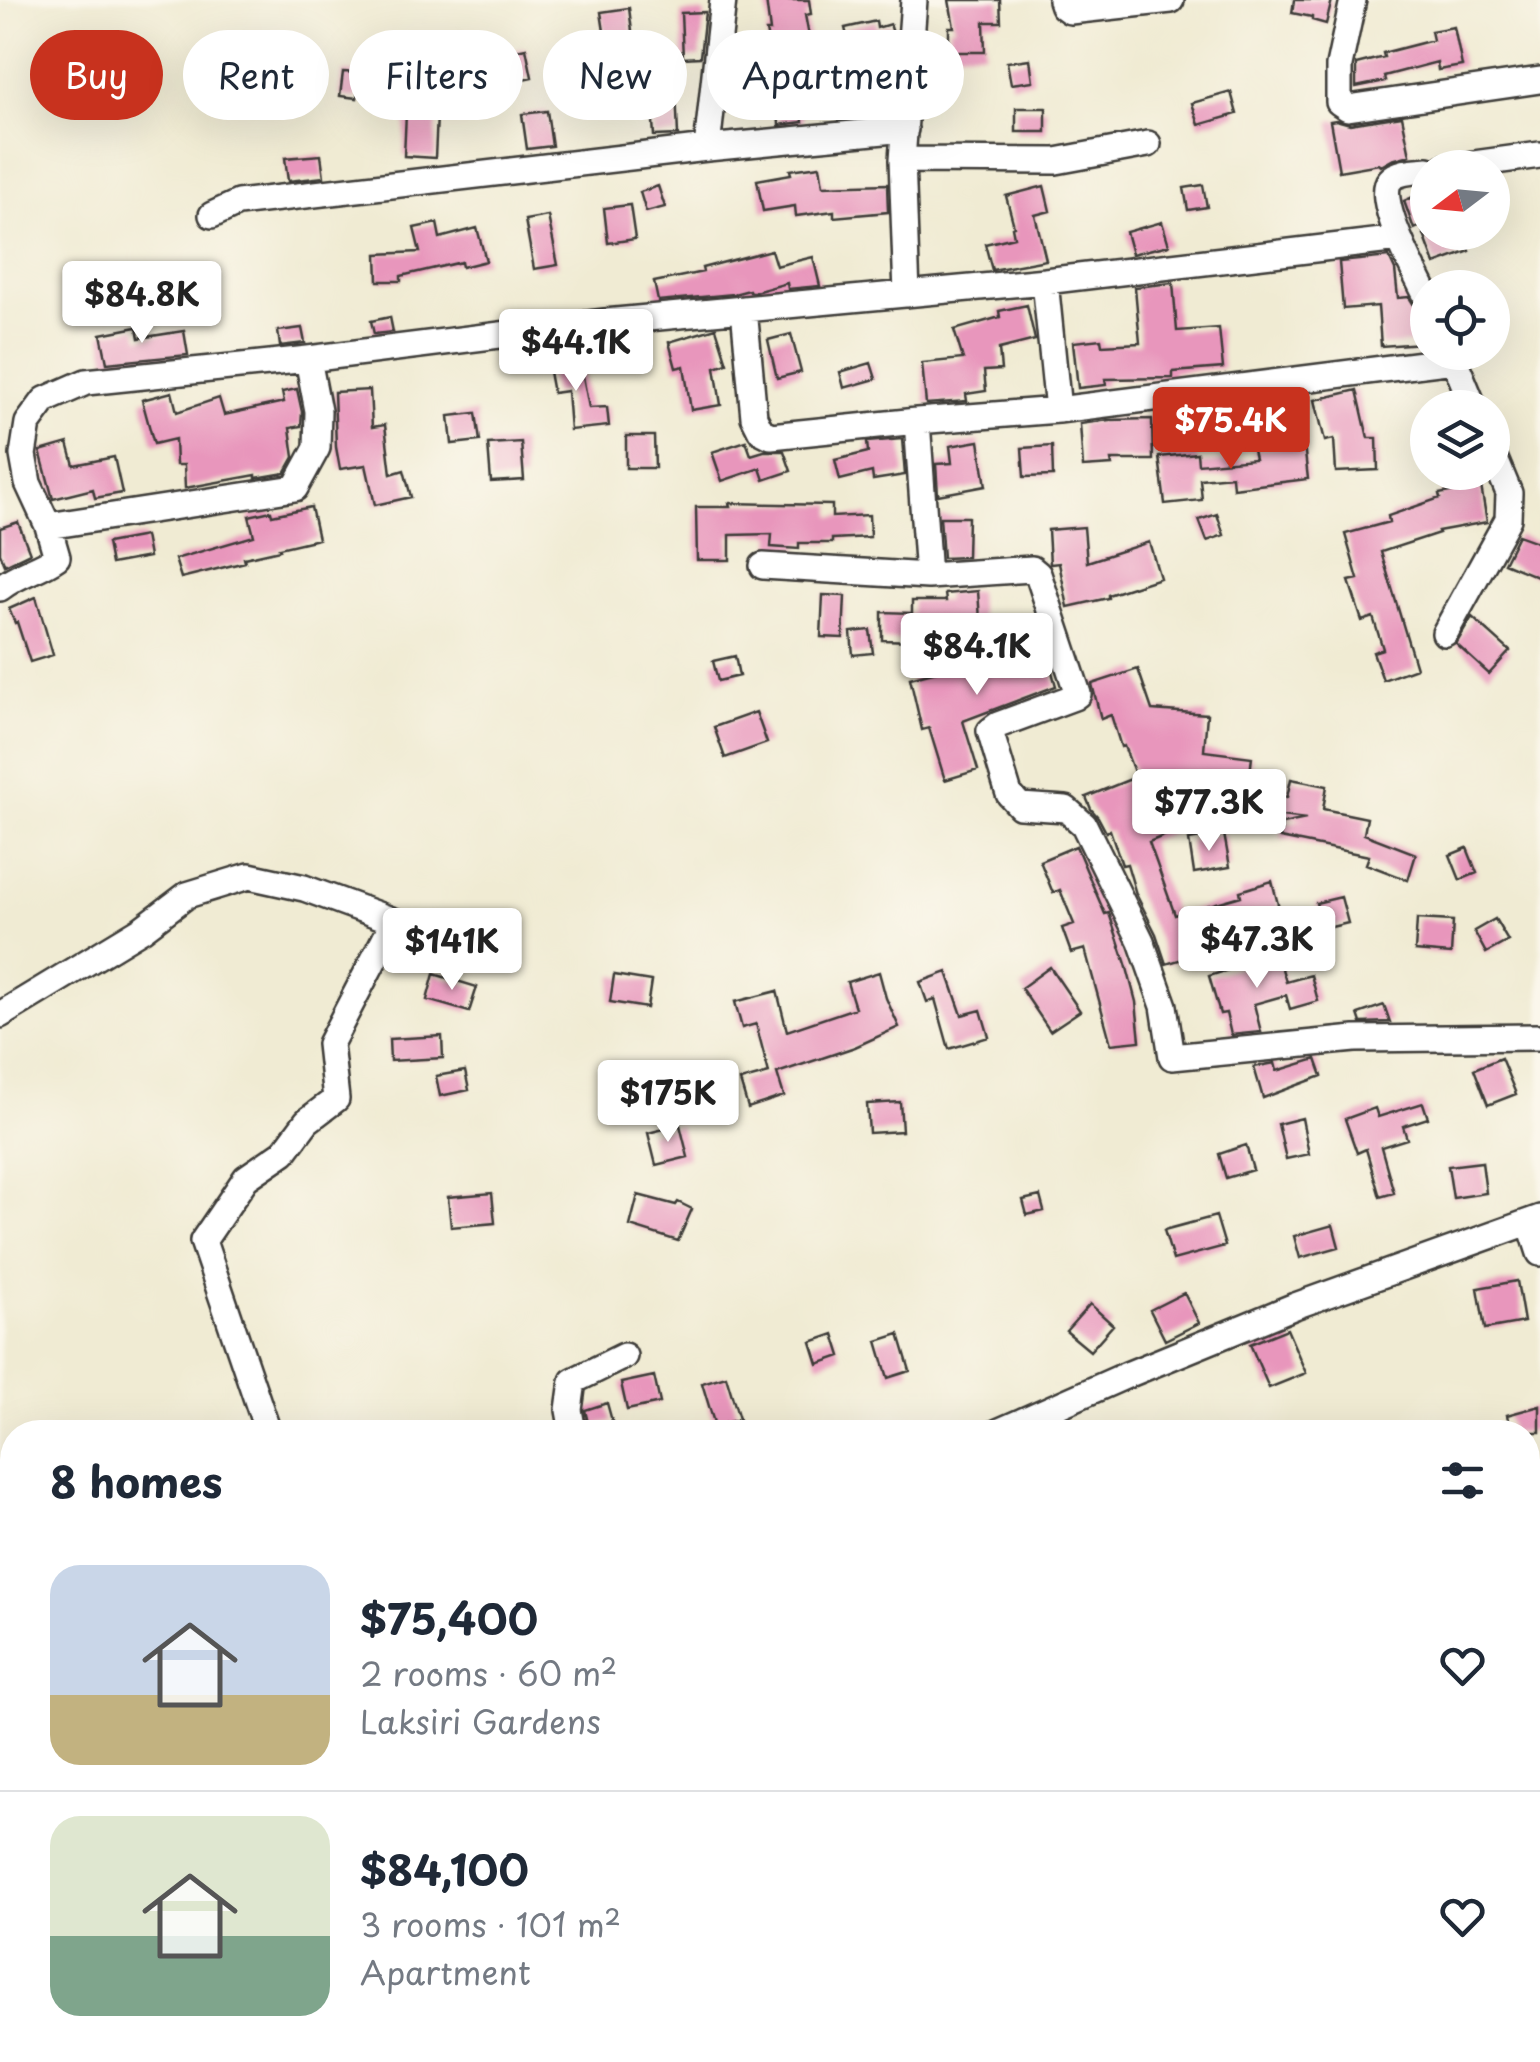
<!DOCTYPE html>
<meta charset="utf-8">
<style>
body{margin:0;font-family:"Playpen Sans",sans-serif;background:#f6f6f7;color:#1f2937;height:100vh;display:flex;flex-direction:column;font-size:38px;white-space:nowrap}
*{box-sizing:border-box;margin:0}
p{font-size:32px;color:#747a83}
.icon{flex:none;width:55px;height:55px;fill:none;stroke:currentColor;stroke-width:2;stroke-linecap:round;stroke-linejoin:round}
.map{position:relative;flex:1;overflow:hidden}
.side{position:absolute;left:0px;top:1420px;width:1540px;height:642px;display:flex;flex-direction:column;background:#fff;border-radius:40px 40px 0 0;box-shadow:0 10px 40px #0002}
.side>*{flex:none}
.banner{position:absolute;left:30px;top:30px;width:1000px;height:90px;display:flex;gap:20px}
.needle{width:65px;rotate:254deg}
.buttons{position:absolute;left:1410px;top:150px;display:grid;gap:20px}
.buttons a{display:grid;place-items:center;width:100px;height:100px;border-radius:50%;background:#fff;box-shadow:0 10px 40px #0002;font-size:50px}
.price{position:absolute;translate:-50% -85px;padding:0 22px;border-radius:10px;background:#fff;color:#222;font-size:32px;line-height:65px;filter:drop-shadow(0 2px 5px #0008)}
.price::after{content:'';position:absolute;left:50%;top:60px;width:30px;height:22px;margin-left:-15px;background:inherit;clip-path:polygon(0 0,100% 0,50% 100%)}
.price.active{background:#c8321e;color:#fff}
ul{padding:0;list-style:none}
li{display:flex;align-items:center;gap:30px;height:250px;padding:0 50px}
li+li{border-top:2px solid #e0e1e3}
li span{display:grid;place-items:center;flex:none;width:280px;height:200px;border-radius:30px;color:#555}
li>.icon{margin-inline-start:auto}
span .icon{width:120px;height:120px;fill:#fffc;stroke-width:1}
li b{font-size:42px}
h2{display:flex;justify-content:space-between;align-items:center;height:120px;padding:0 50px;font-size:42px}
.tag{padding:0 35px;border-radius:45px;background:#fff;box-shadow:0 10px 40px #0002;font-size:35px;line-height:90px}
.tag.active{background:#c8321e;color:#fff}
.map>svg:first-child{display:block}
.building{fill:#e896bc}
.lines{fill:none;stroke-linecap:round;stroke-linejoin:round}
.minor-casing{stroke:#3c3b37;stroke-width:30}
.minor{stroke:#fff;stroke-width:25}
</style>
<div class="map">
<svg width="1540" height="2062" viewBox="0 0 1540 2062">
<rect width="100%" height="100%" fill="#fbf7ec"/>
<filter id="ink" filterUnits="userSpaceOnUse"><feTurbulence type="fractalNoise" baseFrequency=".01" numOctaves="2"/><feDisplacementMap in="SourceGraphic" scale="20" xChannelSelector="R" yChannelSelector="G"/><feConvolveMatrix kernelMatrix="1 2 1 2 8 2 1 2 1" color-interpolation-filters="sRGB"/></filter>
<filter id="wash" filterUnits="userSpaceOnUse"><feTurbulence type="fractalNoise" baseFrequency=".0048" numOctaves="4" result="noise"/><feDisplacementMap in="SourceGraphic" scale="40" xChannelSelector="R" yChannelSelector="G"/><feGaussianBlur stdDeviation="2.25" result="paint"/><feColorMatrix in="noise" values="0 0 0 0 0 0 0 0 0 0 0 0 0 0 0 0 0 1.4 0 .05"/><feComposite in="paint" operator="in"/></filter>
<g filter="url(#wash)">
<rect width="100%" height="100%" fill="#f0ebd3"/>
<g id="blocks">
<path class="building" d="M766,0H809L811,14L805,15L814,63L820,61L826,92L801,96L803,122L779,125L778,108H789L780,59L772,61L766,31H770Z
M949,0H1000L1001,22H984L985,52H949V27H954Z
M1294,0H1332L1326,24L1312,20V17L1292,13Z
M629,8L634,47L607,51L601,12Z
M705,12L700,57L683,58L681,13Z
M876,21L877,28L890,24L895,39L894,54L872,61L868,48L851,52L845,28Z
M1454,27L1462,66L1438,70L1437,62L1384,76L1385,81L1356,87V64L1384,57L1383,53L1433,40L1431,31Z
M526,48L532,77L504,83L497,54Z
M1030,59L1033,81L1011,84L1007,62Z
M451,66L455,83L427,90L423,73Z
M343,72L360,73L357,98L340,96Z
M676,90L678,135L654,136L651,91Z
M1231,92L1237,114L1199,125L1192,103Z
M1016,108H1046V132H1016Z
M547,111L552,146L527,149L522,114Z
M406,113L437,115L435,158L404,156Z
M1402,116L1410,155L1392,160L1381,166L1379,164L1339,171L1330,121L1336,120L1350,124Z
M321,155L324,177L288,181L285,158Z
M820,166L823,186L887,184L888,212L834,217V211L796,216L795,206L763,211L757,180L791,174L790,170Z
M1203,185L1207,207L1188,210L1184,188Z
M658,186L665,207L646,212L640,192Z
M1044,186L1050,211L1035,215L1046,260L992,270L985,244L1014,237L1012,227L1014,226L1006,196Z
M1422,193L1428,205V223L1414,229L1404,201Z
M630,205L635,239L608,243L604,208Z
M548,216L558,265L534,269L525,220Z
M1162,222L1169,245L1132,254L1126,232Z
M437,223L440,238L477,228L486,261L462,267L461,262L401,276V281H378L377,254L420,252L414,228Z
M1423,232H1463L1470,251L1435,264Z
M771,250L776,266L813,257L820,286L788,289L787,283L755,292H750L749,290L734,294L658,301L654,282L703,272L702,268Z
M1389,257L1395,270L1398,298L1409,297L1419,313L1422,343L1381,346L1378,306L1343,309L1339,262Z
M1173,283L1177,331L1219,328L1223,368L1173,372V378L1105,379L1106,385L1078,388L1073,342L1101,339L1102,345L1140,343L1135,287Z
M1027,305L1035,340L999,349L1001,370L984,371L986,391L966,394L967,401L926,404L922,363L963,359L954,330L1000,317L999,311Z
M390,317L393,332L374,334L371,321Z
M137,327L139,338L184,331L188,355L107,363L101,334Z
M302,328L305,343L280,346L278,331Z
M716,328L727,363L715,367L721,405L691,410L684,366L676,368L669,342Z
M791,334L801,372L777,378L768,340Z
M579,355L589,408L607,407L609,426L570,430L567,391L553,393L547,361Z
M871,363L876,379L844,388L840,372Z
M297,389L302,412L301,426L290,428L294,457L285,473L256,478V475L185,488L184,465H176L175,439L154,444L142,400L172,392L177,412L219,398L224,415L284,402L282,392Z
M370,390L372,427L385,425L391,474L404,470L411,497L375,505L366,465L340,469L336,447L334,392Z
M1357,390L1368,438H1377L1378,470L1336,472L1334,439L1325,441L1315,400Z
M476,413L480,441L452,444L449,416Z
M1152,419L1153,460H1111L1112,465L1083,467L1080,424L1109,420Z
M626,436H654L655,468H626Z
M902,439L905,475L873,480L872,472L840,480L835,460L868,452L867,442Z
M746,441L751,455L764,451H784L791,471L764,480L760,468L722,481L712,452Z
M979,441L986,486L938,495L936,464L952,463L950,446Z
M521,442L524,480L491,482L488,444Z
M68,443L74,465L114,457L122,493L95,498L93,489L53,499L40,451Z
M1304,444L1308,479L1233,488L1232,476L1200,479L1202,500L1165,504L1159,457L1197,453L1198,464L1255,459L1253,450Z
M1052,446L1053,476L1024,477L1022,448Z
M1481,486L1487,522L1438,531L1439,533L1381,552L1416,668L1383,680L1373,652L1383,649L1373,617L1362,621L1349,581L1358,579L1345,534L1389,522L1388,516L1440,498L1439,494Z
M729,503L832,505V517L869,515L870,537L832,539V543H799V549L771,547L772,534L730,535V560H697L696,507H730Z
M311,507L318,539L279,548L280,550L244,558L245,562L181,578L175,559L254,536L249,516L271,511L272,515Z
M1217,514L1224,535L1207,541L1199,520Z
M940,517H968L967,557L943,558Z
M18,522L30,553L5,565L0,553V528Z
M1084,527L1087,562L1149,542L1160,578L1108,595V598L1068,607L1059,563L1050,564L1048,530Z
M1518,535L1540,543V578L1504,563Z
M145,536L149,557L111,564L107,543Z
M978,591L982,648L913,649V641L882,640V612L912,613V601H946L945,594Z
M823,595L845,596L843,638L821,637Z
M36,597L53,655L30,662L17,622L15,623L9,609Z
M1472,617L1510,651L1489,674L1456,644Z
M870,630L873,653L853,655L851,632Z
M1042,636L1056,686L963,721L978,770L945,780L929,728L922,730L910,678L1009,652L1008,646Z
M735,656L739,676L718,681L713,661Z
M1138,669L1152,710L1207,714L1204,751L1252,757L1248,790L1287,797L1291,779L1327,786L1323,809L1367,818L1364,834L1416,854L1408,880L1366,864L1369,856L1280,838L1282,824L1306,819L1208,807L1209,798L1165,811L1173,832L1149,842L1175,915L1241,896L1240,891L1272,881L1280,912L1248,920L1247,915L1179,934L1186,958L1166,964L1156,934L1136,894L1127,864L1122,865L1110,830L1106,832L1098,817L1091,809L1086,797L1136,777L1124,746L1121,747L1111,715L1101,719L1092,684Z
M756,712L767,743L725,758L714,727Z
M1224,834L1230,867L1194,873L1189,840Z
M1076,846L1105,914L1109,913L1126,964L1136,1002L1140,1041L1111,1044L1085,949L1071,953L1062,928L1074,924L1060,890L1053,893L1040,861Z
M1467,848L1477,873L1460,880L1450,855Z
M1341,897L1348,923L1323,929L1316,903Z
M1417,919L1453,921L1451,954L1415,951Z
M1495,919L1508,941L1486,953L1474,931Z
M1276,949L1286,982L1311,975L1318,1001L1290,1009L1286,995L1254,1004L1261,1032L1231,1035L1226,1013L1220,1014L1209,976L1254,962L1253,956Z
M1050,967L1080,1011L1050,1031L1021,988Z
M879,972L886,998L899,1027L855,1047L777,1073L784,1096L748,1108L740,1081L769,1073L756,1024L742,1028L735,1002L777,991L787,1031L855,1008L847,982Z
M947,972L962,1015L981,1010L989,1037L949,1049L935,999L927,1002L920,982Z
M434,974L477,987L469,1012L427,1000Z
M614,975L651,981L647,1008L610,1002Z
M1384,1005L1390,1022L1361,1023L1358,1014Z
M442,1036L443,1058L390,1061L389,1039Z
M1501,1058L1516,1094L1488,1105L1474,1069Z
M1316,1059L1322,1076L1263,1098L1254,1067L1275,1063L1277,1071Z
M465,1071L469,1090L440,1096L436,1076Z
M900,1102L902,1131L869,1133L867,1104Z
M1423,1103L1428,1118L1403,1126L1407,1139L1381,1147L1394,1193L1380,1197L1366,1149L1357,1153L1345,1119L1375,1108L1378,1117Z
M1302,1118L1309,1154L1286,1159L1278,1124Z
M680,1125L688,1157L656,1165L648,1133Z
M1246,1145L1253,1170L1226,1178L1219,1154Z
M1482,1162L1486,1193L1453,1198L1448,1166Z
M492,1193L495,1223L451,1227L448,1197Z
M638,1195L676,1205L678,1202L692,1209L678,1241L630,1226Z
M1040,1196L1044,1211L1027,1215L1023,1200Z
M1216,1216L1225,1246L1173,1260L1164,1230Z
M1333,1225L1339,1247L1300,1258L1294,1236Z
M1517,1281L1524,1322L1485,1329L1478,1288Z
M1184,1293L1199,1323L1165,1340L1150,1310Z
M1090,1304L1113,1325L1090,1351L1066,1331Z
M1287,1329L1306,1373L1269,1388L1250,1344Z
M834,1334L841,1356L818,1364L811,1342Z
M899,1334L910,1371L888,1378L877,1341Z
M654,1376L660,1403L627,1410L621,1383Z
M726,1376L739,1419L715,1426L702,1383Z
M607,1403L612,1421L589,1427L585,1410Z
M1540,1406V1432H1511L1507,1415Z"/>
</g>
</g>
<g filter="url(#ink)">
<use href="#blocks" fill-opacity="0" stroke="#3c3b37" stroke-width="2.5"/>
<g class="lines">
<defs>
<path id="minor" d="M1061,0L1063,6L1070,11L1171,0
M1353,0L1339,66V102L1348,108L1540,80
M707,148L723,0
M902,160L1056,161L1148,144
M1444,168L1540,155
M1428,170C1416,171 1398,171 1390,180C1374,199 1418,278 1428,299
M212,215L238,203L707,148L905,129
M1045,281L1058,410
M907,294L902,160L914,0
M744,309L754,417L761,431L771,436L917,421L1058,410L1454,360
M1451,352L1474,408
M917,421L928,576
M48,526L295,488L317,448L318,411L308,359
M763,566L928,576L1032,569L1038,574L1078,694L1074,697L998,725L990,731L1009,794L1020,806L1066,809L1084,825L1141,941L1164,1006L1172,1057L1355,1039L1540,1037
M0,588C17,574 39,570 57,557L48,526L28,483L23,455L28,423L45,400L86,382L308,359L605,322L1045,281L1399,239
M1445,633L1508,519L1509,493L1492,452
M0,1015L142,929L187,895L249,876L304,888L394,921L330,1044L336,1099L307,1121L284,1152L246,1178L203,1241L268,1432
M1530,1222L1540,1253
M573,1432L569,1410L573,1381L624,1356
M998,1432L1127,1375L1295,1306L1540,1218
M446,2050L453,2062
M169,2062L194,2050"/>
</defs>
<use href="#minor" class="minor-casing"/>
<use href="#minor" class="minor"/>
</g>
</g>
</svg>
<div class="buttons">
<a><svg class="needle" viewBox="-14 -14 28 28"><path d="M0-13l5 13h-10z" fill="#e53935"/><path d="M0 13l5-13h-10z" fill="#747a83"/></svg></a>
<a><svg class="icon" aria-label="locate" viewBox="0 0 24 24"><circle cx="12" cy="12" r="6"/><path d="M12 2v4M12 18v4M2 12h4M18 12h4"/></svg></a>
<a><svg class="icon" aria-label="layers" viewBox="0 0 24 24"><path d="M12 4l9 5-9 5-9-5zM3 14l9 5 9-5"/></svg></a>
</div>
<b class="price" style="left:142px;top:346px">$84.8K</b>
<b class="price" style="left:576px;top:394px">$44.1K</b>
<b class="price active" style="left:1231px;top:472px">$75.4K</b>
<b class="price" style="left:977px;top:698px">$84.1K</b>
<b class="price" style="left:1209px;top:854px">$77.3K</b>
<b class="price" style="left:1257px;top:991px">$47.3K</b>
<b class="price" style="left:452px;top:993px">$141K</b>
<b class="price" style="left:668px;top:1145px">$175K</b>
<div class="banner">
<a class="tag active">Buy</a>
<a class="tag">Rent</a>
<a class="tag">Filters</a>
<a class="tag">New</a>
<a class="tag">Apartment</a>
</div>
<section class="side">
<h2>8 homes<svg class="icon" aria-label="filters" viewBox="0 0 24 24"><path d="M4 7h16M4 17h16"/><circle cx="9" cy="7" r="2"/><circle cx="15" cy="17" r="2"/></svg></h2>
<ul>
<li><span style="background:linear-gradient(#c9d6e8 65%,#c2b280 0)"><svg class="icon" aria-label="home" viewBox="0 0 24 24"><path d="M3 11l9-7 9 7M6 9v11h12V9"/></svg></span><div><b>$75,400</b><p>2 rooms · 60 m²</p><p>Laksiri Gardens</p></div><svg class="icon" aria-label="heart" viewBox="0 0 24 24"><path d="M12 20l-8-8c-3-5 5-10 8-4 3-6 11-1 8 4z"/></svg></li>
<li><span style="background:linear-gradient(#dfe7d0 60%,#7fa58c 0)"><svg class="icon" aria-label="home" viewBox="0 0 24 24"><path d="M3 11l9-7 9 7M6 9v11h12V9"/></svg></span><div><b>$84,100</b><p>3 rooms · 101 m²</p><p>Apartment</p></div><svg class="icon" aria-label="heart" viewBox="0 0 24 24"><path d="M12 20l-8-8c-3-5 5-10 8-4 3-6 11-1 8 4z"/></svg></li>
</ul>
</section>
</div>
